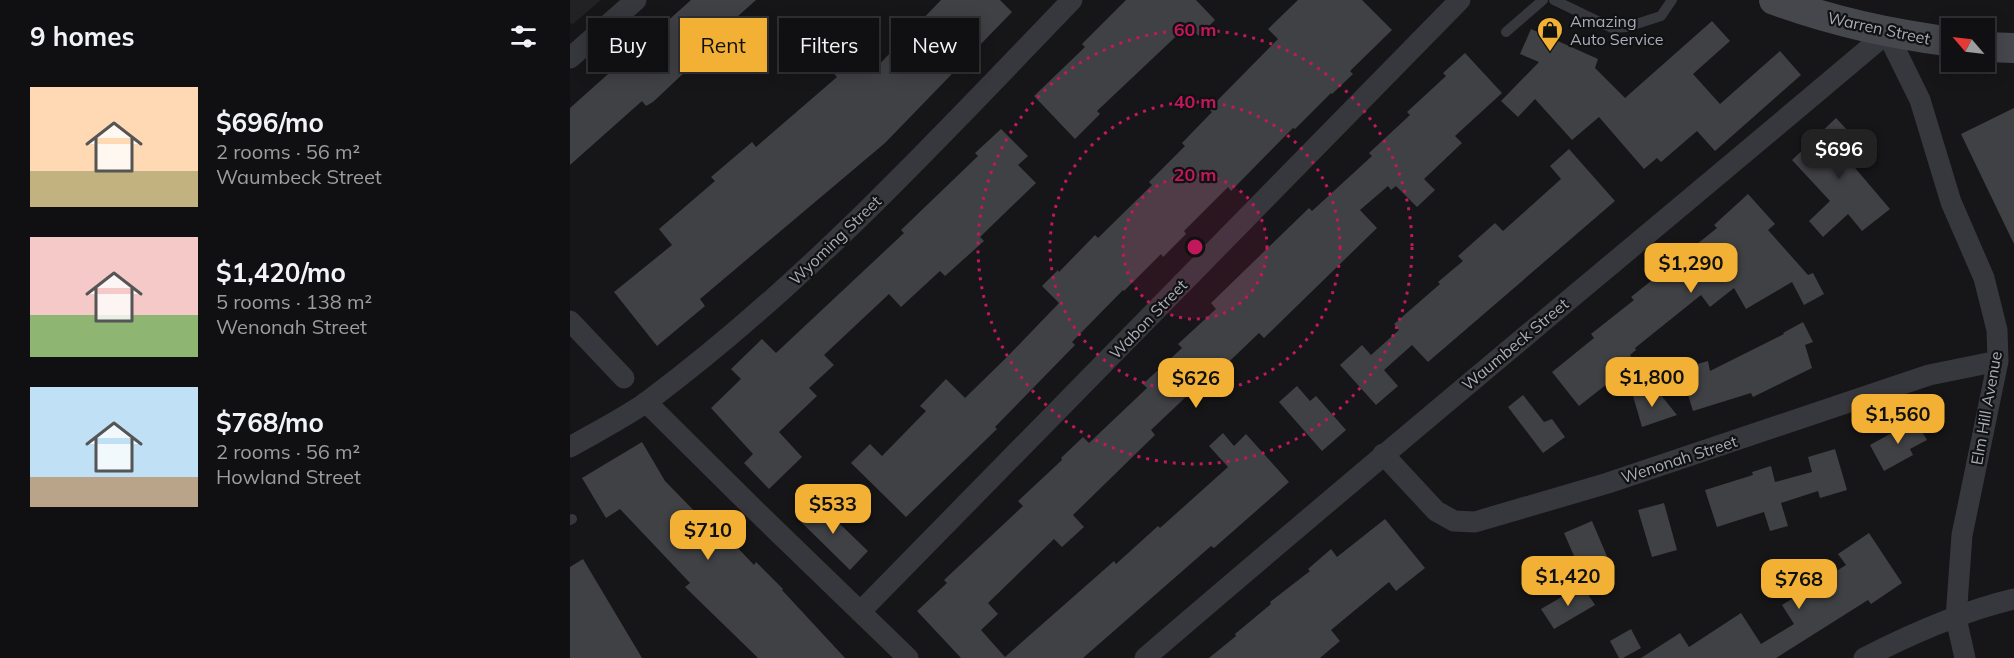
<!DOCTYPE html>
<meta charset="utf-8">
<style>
body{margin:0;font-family:Mulish,sans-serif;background:#19191b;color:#f1f3f6;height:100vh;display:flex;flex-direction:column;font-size:22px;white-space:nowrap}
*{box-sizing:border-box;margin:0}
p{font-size:20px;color:#9c9d9f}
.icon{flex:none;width:33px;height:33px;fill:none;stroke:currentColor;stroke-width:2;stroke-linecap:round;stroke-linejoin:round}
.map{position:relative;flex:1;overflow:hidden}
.details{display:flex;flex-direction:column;background:#101012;width:570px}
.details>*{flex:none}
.guide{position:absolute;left:18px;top:18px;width:570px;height:54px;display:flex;gap:12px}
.needle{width:39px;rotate:298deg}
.tools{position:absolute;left:1371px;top:18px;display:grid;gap:12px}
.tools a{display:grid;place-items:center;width:54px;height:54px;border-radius:0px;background:#101012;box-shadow:0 3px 15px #0003,0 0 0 2px #303032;font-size:30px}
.price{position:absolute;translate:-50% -51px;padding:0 14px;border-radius:12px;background:#f2b134;color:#111;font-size:20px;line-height:39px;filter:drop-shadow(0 2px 3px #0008)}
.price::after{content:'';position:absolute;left:50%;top:36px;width:18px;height:14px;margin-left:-9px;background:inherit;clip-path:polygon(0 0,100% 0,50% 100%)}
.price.current{background:#222;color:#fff}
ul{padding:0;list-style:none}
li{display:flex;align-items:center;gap:18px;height:150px;padding:0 30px}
li span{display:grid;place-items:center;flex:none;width:168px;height:120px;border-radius:0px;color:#555}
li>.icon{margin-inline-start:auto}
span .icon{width:72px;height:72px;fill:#fffc;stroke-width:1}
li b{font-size:26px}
h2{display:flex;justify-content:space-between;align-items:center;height:72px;padding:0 30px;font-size:26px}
.tag{padding:0 21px;border-radius:0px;background:#101012;box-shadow:0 3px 15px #0003,0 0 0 2px #303032;font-size:21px;line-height:54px}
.tag.current{background:#f2b134;color:#111}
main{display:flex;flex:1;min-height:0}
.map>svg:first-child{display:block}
.built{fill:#222225}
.building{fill:#404145}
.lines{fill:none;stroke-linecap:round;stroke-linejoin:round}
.lane{stroke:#37383d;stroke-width:10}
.street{stroke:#37383d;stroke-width:21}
.secondary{stroke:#45474d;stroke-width:30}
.ring{fill:none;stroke:#c2185b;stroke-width:3;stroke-dasharray:3 6}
.labels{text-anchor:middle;stroke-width:4.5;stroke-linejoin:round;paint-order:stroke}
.poi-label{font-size:16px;fill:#a8adb8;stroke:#111113;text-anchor:start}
.street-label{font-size:16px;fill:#a8adb8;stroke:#111113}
.centre{fill:#c2185b;stroke:#111113;stroke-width:3}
.ring-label{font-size:18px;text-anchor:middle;font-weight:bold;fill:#c2185b;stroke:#111113;stroke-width:4.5;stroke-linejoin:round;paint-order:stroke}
</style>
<main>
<section class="details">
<h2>9 homes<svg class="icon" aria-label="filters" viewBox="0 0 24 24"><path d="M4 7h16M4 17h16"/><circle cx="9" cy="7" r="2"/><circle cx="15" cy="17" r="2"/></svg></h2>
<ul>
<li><span style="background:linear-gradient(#ffd9b3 70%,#c2b280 0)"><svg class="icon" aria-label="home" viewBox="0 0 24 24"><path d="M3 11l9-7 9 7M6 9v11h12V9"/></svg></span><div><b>$696/mo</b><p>2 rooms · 56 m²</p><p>Waumbeck Street</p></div></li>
<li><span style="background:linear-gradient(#f6c9c9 65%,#8fb573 0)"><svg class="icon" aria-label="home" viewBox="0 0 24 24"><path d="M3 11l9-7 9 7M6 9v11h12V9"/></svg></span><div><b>$1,420/mo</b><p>5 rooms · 138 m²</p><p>Wenonah Street</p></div></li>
<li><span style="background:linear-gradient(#bfe0f5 75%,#b9a48a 0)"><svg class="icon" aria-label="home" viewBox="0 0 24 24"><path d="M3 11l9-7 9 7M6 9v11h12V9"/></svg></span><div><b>$768/mo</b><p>2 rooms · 56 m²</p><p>Howland Street</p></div></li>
</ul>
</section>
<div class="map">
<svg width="1444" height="658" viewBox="0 0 1444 658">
<rect width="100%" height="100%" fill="#161618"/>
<path class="built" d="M0,0H31L3,24L0,23Z"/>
<path class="building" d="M121,0H186L148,34L151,38L83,102L76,106L72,101L0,165V108Z
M371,0H430L442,12L315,143L130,299L135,306L87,346L44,292L102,245L89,229L145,181L141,177L182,142L186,147L267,77L238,46L257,29L300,74Z
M556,0H626L645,20L629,36L618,25L527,111L530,114L505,139L464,96L515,47L512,44Z
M728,0H792L822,30L780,71L783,74L762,94L761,93L725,129L723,128L661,191L658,187L614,231L616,234L593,257L591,254L554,291L553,290L502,342L505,345L425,427L427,429L336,517L281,463L300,444L312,456L356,411L350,406L376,379L395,398L438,356L489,303L472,286L488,270L489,272L525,235L528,238L582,185L579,182L615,146L612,143L642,112L639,109L708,39L698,29Z
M1142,21L1160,41L1123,74L1150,104L1210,51L1231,75L1145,151L1127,131L1091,162L1087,158L1074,169L1029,117L1002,140L965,99L948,117L931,101L969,62L950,54L961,29L1028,59L1025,68L1055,98Z
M895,53L932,93L885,136L892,143L854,179L865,190L847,207L826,186L821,190L818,186L790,210L807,228L694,338L689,333L641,379L638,376L581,430L585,435L503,515L514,527L492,547L484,539L418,603L428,614L411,630L435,657L544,561L546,564L588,526L590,528L658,467L639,446L653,433L664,446L676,434L719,482L644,548L641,546L513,658H391L347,611L377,583L374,580L453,506L448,501L492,460L491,458L513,437L519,443L577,388L573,384L612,348L608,344L646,309L641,303L739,208L742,211L802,156L799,153L840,115L837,112L876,76L873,73Z
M1444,108V244L1391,134Z
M1266,118L1294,148L1280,162L1320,209L1292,231L1278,214L1253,237L1239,221L1260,201L1222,160Z
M431,129L458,156L448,165L466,183L410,237L414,241L375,276L370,271L331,307L319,294L254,355L264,365L239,388L247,396L209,432L232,457L199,489L174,463L183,454L141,408L171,379L161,369L192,339L206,353L334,233L331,230L408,156L405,153Z
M999,149L1045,201L858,362L842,345L814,370L828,386L806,405L770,365L792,345L801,355L829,330L824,324L870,284L868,282L893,261L888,256L925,223L933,231L991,179L980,166Z
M1178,194L1205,224L1198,230L1238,275L1243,273L1254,294L1234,305L1222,282L1176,309L1164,288L1140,307L1131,295L1065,348L1066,350L1060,355L1065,362L1009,406L982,372L1024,338L1021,334L1064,300L1061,297L1147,228L1144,225Z
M1233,322L1243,342L1235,345L1242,368L1183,397L1181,393L1123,411L1110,369L1138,361L1140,371L1214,334L1213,333Z
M727,386L740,401L746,396L776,430L752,451L709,402Z
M1086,389L1107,415L1072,427L1063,396Z
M953,395L974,422L982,419L995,437L973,453L938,407Z
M1345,420L1357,440L1340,449L1343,455L1314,471L1300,445Z
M72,442L95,481L141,528L145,524L184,565L186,562L213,589L212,590L275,658H188L115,587L120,583L50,509L36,518L12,478Z
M1265,449L1277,490L1250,498L1248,491L1211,503L1218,526L1200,531L1194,512L1147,527L1135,490L1183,475L1182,472L1201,466L1205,482L1242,472L1238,457Z
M246,501L298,551L280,570L228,519Z
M1094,503L1107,550L1082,557L1068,510Z
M815,519L855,568L826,591L819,582L761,630L770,641L750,658H639L666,636L665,634L701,604L700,602L740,571L738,569L761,549L767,557Z
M1022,521L1039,561L1033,564L1039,578L1018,588L994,533Z
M1299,533L1332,583L1301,604L1298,600L1206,658H1071L1110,633L1119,647L1171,613L1191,644L1224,624L1212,605L1276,565L1268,554Z
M13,559L72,658H0V567Z
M1012,585L1025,605L984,629L971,609Z
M1061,629L1071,648L1053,658H1049L1040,641Z"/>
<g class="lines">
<path class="lane" d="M984,0L1042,28L1057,27L1091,16L1102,0
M936,32L973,0
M0,520L2,519"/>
<path class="street" d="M0,58L66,0
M0,321L54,378
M76,402L185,510L338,658
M0,447C26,432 54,418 78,401C235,284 367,140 502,0
M813,454L866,511L884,521L905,522L1038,483L1359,375L1428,361
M290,612L890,0
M575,658C820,447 1070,242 1317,33L1350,100L1381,202L1414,278L1427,330L1428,361L1392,535L1386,618L1395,658
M1294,658C1341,634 1393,611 1444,599"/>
<path class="secondary" d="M1204,0C1265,22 1317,33 1382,42
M1414,47L1444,48"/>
</g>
<circle cx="625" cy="247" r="72" fill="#c2185b" fill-opacity=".12"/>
<g class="ring">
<circle cx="625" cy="247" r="72"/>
<circle cx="625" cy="247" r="145"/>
<circle cx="625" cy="247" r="217"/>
</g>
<defs>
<symbol id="shop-pin" viewBox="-11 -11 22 30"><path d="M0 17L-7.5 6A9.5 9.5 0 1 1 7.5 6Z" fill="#f2b134" stroke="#111113"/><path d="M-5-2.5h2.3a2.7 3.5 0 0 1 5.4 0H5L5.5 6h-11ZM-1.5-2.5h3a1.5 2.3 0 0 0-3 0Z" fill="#111"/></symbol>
</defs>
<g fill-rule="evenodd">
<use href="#shop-pin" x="965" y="15" width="30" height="40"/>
</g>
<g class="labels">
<g class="poi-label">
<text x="1000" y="27">Amazing<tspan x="1000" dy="18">Auto Service</tspan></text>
</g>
<g class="street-label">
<text transform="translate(1309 28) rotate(12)" y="6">Warren Street</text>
<text transform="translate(265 240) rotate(-44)" y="6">Wyoming Street</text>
<text transform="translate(578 319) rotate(-46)" y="6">Wabon Street</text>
<text transform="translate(945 344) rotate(-40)" y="6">Waumbeck Street</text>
<text transform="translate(1416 408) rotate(-80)" y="6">Elm Hill Avenue</text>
<text transform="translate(1109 459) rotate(-18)" y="6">Wenonah Street</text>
</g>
</g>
<circle cx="625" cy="247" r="9" class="centre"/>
<g class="ring-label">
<text x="625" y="36">60 m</text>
<text x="625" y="108">40 m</text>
<text x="625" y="181">20 m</text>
</g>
</svg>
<div class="tools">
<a><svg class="needle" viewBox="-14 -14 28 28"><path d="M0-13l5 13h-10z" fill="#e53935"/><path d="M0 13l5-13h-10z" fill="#9c9d9f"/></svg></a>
</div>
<b class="price current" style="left:1269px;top:180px">$696</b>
<b class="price" style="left:1121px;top:294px">$1,290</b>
<b class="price" style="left:1082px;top:408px">$1,800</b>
<b class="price" style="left:626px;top:409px">$626</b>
<b class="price" style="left:1328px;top:445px">$1,560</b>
<b class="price" style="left:263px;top:535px">$533</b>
<b class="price" style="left:138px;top:561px">$710</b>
<b class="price" style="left:998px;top:607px">$1,420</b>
<b class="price" style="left:1229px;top:610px">$768</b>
<div class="guide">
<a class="tag">Buy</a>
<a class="tag current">Rent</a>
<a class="tag">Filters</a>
<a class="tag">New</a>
</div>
</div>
</main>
